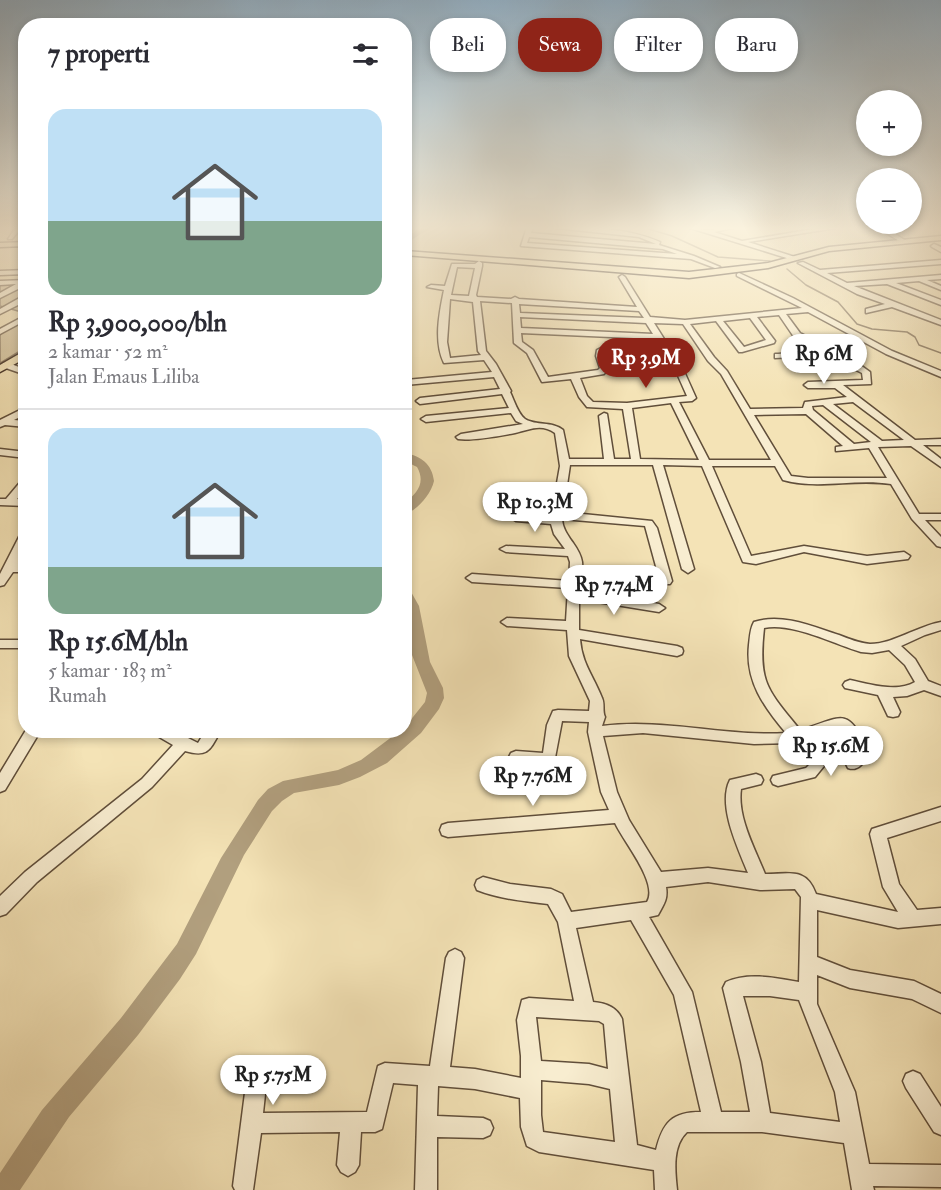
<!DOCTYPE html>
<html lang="id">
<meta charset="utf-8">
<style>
body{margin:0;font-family:"IM FELL Double Pica",serif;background:#f7f7f7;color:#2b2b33;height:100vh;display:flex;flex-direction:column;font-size:22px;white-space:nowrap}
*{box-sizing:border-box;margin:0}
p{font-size:20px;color:#7c7c81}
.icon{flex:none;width:33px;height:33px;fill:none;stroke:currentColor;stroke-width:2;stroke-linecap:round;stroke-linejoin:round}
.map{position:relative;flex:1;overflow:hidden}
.details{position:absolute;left:18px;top:18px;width:394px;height:720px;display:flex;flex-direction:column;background:#fff;border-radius:24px;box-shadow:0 3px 9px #0003}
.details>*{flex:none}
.banner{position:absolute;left:430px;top:18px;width:420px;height:54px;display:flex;gap:12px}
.tools{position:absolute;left:856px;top:90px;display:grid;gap:12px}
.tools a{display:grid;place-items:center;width:66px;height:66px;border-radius:50%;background:#fff;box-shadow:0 3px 9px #0003;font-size:30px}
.price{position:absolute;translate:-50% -51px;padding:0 14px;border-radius:21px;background:#fff;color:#222;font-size:20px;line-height:39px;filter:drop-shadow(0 2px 3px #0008)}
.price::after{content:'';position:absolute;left:50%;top:36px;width:18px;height:14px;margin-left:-9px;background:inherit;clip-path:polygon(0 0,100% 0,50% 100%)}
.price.current{background:#8f2418;color:#fff}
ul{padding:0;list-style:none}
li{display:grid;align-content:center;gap:12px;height:318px;padding:0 30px}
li+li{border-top:2px solid #e1e1e2}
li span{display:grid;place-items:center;height:186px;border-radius:18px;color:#555}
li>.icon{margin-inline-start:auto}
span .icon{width:108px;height:108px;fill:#fffc;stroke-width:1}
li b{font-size:26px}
h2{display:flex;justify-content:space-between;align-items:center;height:72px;padding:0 30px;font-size:26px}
.chip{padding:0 21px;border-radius:24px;background:#fff;box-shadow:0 3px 9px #0003;font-size:21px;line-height:54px}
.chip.current{background:#8f2418;color:#fff}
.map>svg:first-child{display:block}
.green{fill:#d2c19a;stroke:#806e56;stroke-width:1.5}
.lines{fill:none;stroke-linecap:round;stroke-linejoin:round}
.stream{stroke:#7d6b52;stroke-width:1.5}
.river{fill:#b19f7e;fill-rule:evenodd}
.minor-casing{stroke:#604e3a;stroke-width:3}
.major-casing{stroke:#2e1c11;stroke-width:3}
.minor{fill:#f8edd0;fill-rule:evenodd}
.major{fill:#f4e3b6;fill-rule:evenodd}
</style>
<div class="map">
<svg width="941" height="1190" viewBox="0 0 941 1190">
<rect width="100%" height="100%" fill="#f4e3b6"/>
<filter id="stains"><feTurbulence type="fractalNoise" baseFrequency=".00333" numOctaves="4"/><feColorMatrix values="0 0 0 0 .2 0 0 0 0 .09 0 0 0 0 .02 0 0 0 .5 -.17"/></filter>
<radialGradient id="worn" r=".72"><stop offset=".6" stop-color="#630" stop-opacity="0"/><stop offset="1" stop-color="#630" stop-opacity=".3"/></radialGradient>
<path class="green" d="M25,283V313L0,306V284Z
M25,318V348L0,363V333Z"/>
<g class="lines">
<path class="stream" d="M642,227L672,236L718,257L770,261
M787,269L806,285L838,302L857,324L872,329L907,332L915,337L919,345L941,353"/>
<path class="river" d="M422,227H432L405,244V238Z
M405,453C421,456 432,464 434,481C431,494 418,510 405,514V503C417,493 426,483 417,467L405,461Z
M405,588L410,590L419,606L430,662L443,688L444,698L439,709L421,733L387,763L360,777L339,785L294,793L282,801L272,811L244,855L196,954L180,979L138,1035L69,1117L20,1190H0V1173L42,1110L121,1018L177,944L221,858L258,800L268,789L283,781L338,770L361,760L401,730H405V727L425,702L427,693L412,655L405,609Z"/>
<defs>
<path id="minor" d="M16,227H22L12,239H8Z
M527,227H533L531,233L656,244L639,237L547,227C584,227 626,227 660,242L659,245L694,256L720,267L715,268L691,259L521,246ZM529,237L663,249L677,254L527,243Z
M687,227C694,227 700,230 707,230C715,230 727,227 737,227L714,232L742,241L825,227H842L748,242L795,257V259L793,260Z
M876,227H884L906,241L901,242Z
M934,244L941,247V252L932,247L931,246Z
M941,260V264L827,273L847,283L941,275V279L927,280L941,286V290L919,281L896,283L941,300V305L887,284L854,286L941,320V325L892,307L866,313V309L885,304L857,294L798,263L803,262L820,270Z
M479,261L482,263V266L476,295L477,297L511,299L515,297L519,299L637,307L619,277L622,275L625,277L650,317L685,320L802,308L737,276V274L739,273L793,298L892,351L941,371V377L886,354L808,312L786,314L800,333L856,362L870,372L871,384L843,385L915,440L941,439V445H923L941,459V467L911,446L878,447L919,514H941V520H925L941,537V547L937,546L912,519L891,484C855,478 819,490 783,480L775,466H712L751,556L804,546L867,556L904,552L910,556L908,559L867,564L804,552L756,564L743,562L702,466L663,465L694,569L688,573L682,569L653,465H570L563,512L652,521L657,528L672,581L670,584H662L660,581L645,526L562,519C563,536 580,546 582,562C583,571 580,582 580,591L659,604L665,608L659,612L579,599V630L677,646L682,648L683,651L682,654L677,656L580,639C582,664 593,675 602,698C605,704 602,711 605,717L602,726C665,718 724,737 786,733C764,707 745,681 749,645C750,637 750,629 754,622C782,613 812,626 839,635C849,639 859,643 870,644C893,644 918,626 941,622V630L925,635L901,646L915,659L928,681L941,686V696L924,690L907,696L893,697L900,712L898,716L893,717L888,716L878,695L845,688L843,685L845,682L850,680C869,684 897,693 915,682L905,665L889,650L872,653L861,652C834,644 792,622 764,628C758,683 767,689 800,730C845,717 846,705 869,752C865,761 859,772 848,768L846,764L854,751L846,734L841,729L807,739L824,766L815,777L778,786L773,784L771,780L773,776L806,768L809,765L794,743L754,744L643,733L603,736L617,792L629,820L661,872L708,868L748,873C738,848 717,805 730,780L756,774L761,776L763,780L761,784L741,789C737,817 755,849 765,874C790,874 806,867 816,894L898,912L883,887L870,834L872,829L941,807V821L887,838L899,884L917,910L941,908V924L898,928L817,910V957L850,970L914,981L941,994V1013L912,999L850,988L817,975V1004L855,1092L869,1164L941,1165V1187L873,1186L874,1190H852L844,1143L762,1132H687C672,1146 675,1171 677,1190H655L654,1170L539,1152L527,1146L521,1127L520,1098L475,1089L438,1086L437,1116L483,1118L490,1121L493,1128L490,1135L483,1138L437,1137V1190H415L418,1085L393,1083L382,1129L375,1132H361L359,1165L355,1172L348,1176L341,1172L337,1165L340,1132L261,1133L253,1190H235L233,1186L246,1085L249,1078L256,1075L263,1078L266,1085L263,1113L367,1112L378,1066L385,1063L430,1066L446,958L449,952L455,949L461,952L464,958L450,1067L475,1069L521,1078V1056L517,1020L522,1000L529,998L574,1001L558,922L548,904C524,901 500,899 477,890L475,885L477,880L483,877L510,884L551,889L562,894L571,912L647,902C659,883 623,841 615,823L448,837L442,835L440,830L442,825L448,823L609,810L601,792L588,732L589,722L562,721L554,763L549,765L516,763L511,761L509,757L511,753L516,751L543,753L547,725L553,711L558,710L589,711L590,701L569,656L567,630L507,626L501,622L507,618L566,621L568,588L472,582L466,578L472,574L569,581L570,562L568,556L506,552L500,549L506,546L565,549L554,534L551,524L516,521L511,518L516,515L551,517L560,466L555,433C541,423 529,430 515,433C499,436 472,441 458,439L456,437L461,434L523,424L516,421L511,413L426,422L421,419L426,416L509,408L502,394L420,404L416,401L420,398L500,389L494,377L405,385L406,380L492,372L484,360L444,363C433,341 440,310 444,290L427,287L431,285L445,286L452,264H475ZM457,267L475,268L469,296L451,295ZM450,299L473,302L478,351L481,355L450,358L447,342ZM480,301L512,303L514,343L527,353L542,382L571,379L579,397L587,407L623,409L631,459H614L607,414L604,413L599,416L604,459H569L563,430C552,421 536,426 525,419C518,414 514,400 510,392L511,391L496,364L486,351ZM519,304L639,311L644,318L520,313ZM779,315L794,337L821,351L778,354H775V358L829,355L842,362L798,365L794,368L798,371L850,367L862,373L863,380L808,382L804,385L808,388H835L847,397L805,402L803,408L750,409L727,371L714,357L690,324L716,321L739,352H742L774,343L775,341L757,317ZM520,317L646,323L653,334L521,328ZM750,318L766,340L744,347L723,321ZM654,323L683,324L708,361L721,374L771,460H709L679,402L692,401L696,398L683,369ZM521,333L656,339L675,369L687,396L627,403L593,402L587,396L580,378L604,374L608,368L639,374L643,371L639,368L606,363L604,356L605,350L601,348L597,350L596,356L600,368L598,370L548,377L533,350L522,342ZM853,402L904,440L882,441L833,404ZM671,403L699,460L640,459L632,408ZM823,405L871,442L854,444L813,410L812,406ZM806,414L843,446L836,447V451L869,448L887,478H808L791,476L754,415ZM708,882L760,890L795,889L801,897L799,982C776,978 748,972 726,982L723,988L741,1062L750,1112H721L692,992L649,917L658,915C664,904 668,899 666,887ZM631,920L674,995L701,1112C672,1112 663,1122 656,1150L637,1145L622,1019C617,1007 605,1003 593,1002L576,928ZM743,996H770L799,1000L835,1092L840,1122L770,1113L761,1062ZM536,1017L599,1021L604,1024L608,1069L589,1064L541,1061ZM541,1080L589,1084L610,1089L615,1142L543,1132L541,1115Z
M26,270V274L0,275V271Z
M26,280V285L0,298V293L16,284L0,285V281Z
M23,296H26V301L0,314V309Z
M26,315V320L0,334V329Z
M3,363H9L26,370V375L3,367Z
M26,407V414L14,420L26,421V427L5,425L0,427V420Z
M0,449L26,452V458L0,455Z
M26,479V489L17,499L26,500V506L0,505V499H6L22,480Z
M26,532V548L18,565L26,564V572H13L4,585L0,586V574L20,535Z
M0,640H26V648H0Z
M26,730H41L5,790L0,792V773Z
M152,730H172L198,743L206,730H221C210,750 208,758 185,751L152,787L37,882L6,914L0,916V896L25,872L142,779L173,745L154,734Z
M913,1071L920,1074L941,1107V1135L934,1132L906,1088L903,1081L906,1074Z"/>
<path id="major" d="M941,236V240L829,251L768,268L689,278L405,255V251L689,272L768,263L829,247Z
M26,242V246L0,247V243Z
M26,350V358L0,372V365Z"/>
</defs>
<use href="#minor" class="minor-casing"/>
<use href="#major" class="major-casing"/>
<use href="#minor" class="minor"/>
<use href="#major" class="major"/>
</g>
<linearGradient id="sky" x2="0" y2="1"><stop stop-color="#92acbe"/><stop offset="0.58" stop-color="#faf2de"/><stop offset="1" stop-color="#faf2de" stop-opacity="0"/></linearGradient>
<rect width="941" height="394" fill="url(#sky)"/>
<rect width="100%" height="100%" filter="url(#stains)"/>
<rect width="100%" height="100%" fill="url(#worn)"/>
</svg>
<div class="tools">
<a>+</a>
<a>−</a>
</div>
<b class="price" style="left:824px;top:385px">Rp 6M</b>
<b class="price current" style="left:646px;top:389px">Rp 3.9M</b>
<b class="price" style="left:535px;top:533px">Rp 10.3M</b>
<b class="price" style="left:614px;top:616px">Rp 7.74M</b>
<b class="price" style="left:831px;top:777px">Rp 15.6M</b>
<b class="price" style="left:533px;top:807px">Rp 7.76M</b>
<b class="price" style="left:273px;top:1106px">Rp 5.75M</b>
<div class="banner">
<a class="chip">Beli</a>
<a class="chip current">Sewa</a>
<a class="chip">Filter</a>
<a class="chip">Baru</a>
</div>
<section class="details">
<h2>7 properti<svg class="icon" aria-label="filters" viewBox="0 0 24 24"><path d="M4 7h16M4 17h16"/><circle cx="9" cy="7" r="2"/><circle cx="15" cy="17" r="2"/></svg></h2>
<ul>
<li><span style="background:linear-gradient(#bfe0f5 60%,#7fa58c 0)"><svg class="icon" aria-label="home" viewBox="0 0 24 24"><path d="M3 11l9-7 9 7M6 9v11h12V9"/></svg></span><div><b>Rp 3,900,000/bln</b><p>2 kamar · 52 m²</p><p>Jalan Emaus Liliba</p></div></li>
<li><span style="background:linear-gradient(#bfe0f5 75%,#7fa58c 0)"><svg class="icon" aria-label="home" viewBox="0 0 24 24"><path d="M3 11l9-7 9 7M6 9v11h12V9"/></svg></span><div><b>Rp 15.6M/bln</b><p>5 kamar · 183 m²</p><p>Rumah</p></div></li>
</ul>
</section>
</div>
